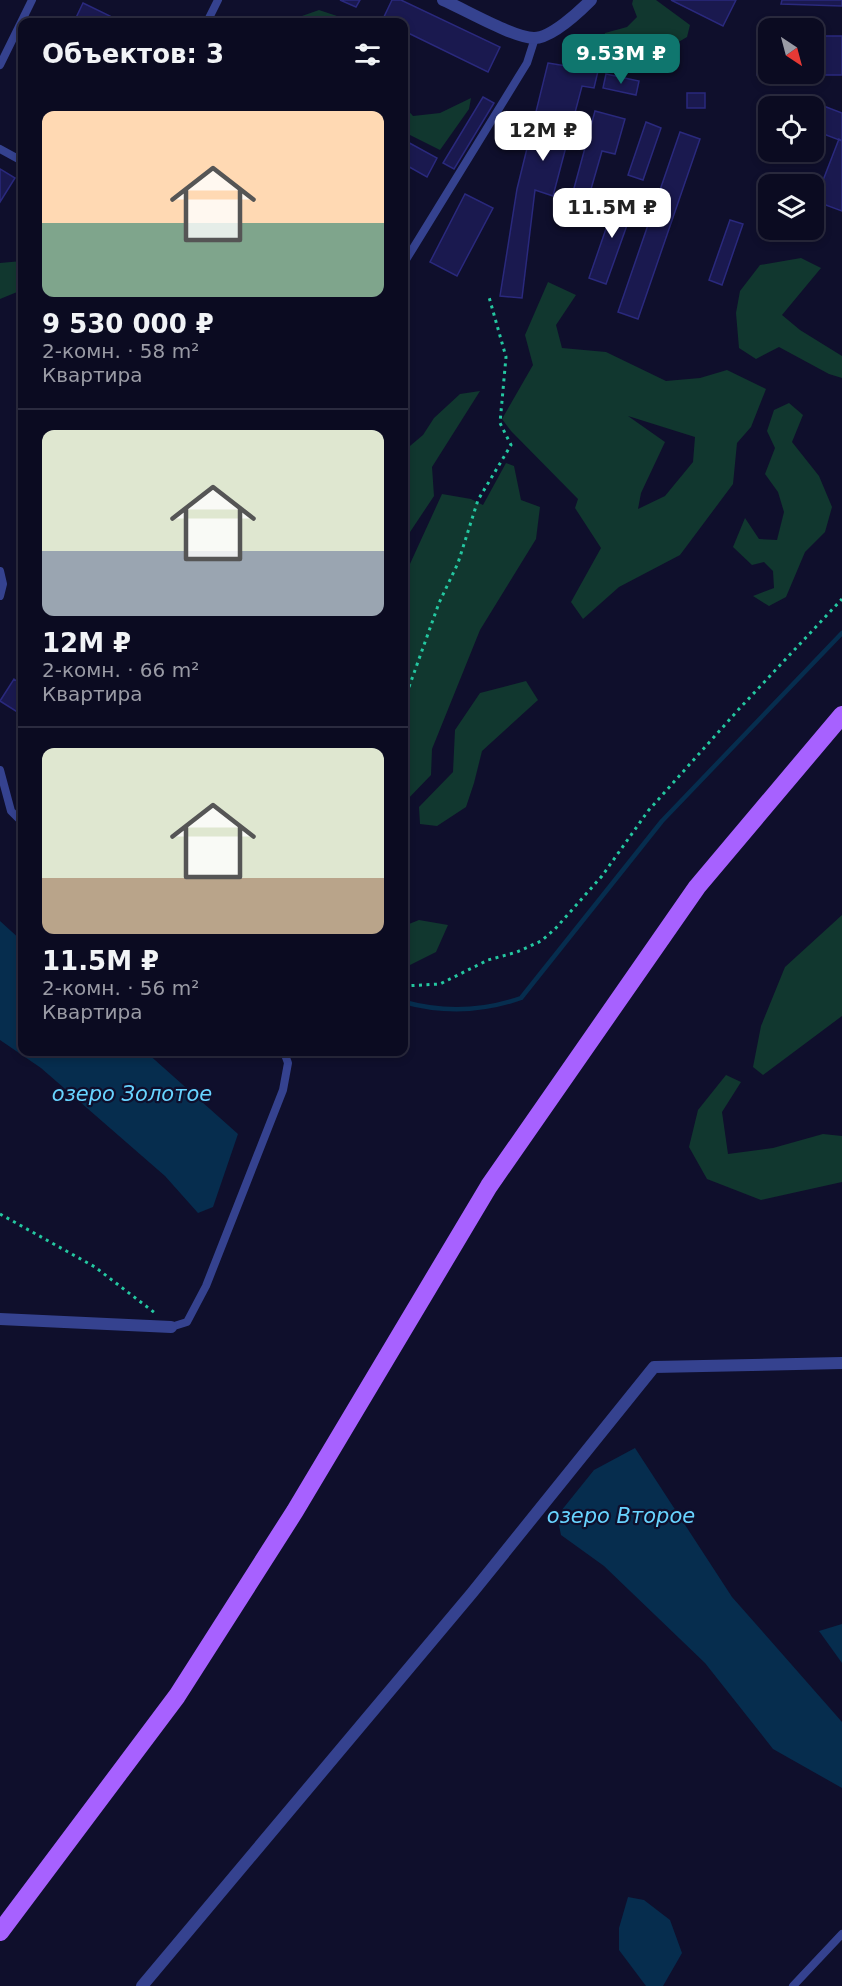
<!DOCTYPE html>
<html lang="ru">
<meta charset="utf-8">
<style>
body{margin:0;font-family:"DejaVu Sans",sans-serif;background:#19192e;color:#f1f3f6;height:100vh;display:flex;flex-direction:column;font-size:22px;white-space:nowrap}
*{box-sizing:border-box;margin:0}
p{font-size:20px;color:#9a9ba5}
.icon{flex:none;width:33px;height:33px;fill:none;stroke:currentColor;stroke-width:2;stroke-linecap:round;stroke-linejoin:round}
.map{position:relative;flex:1;overflow:hidden}
.details{position:absolute;left:18px;top:18px;width:390px;height:1038px;display:flex;flex-direction:column;background:#0b0b21;border-radius:12px;box-shadow:0 3px 9px #0003,0 0 0 2px #2b2b3f}
.details>*{flex:none}
.needle{width:39px;rotate:144deg}
.fabs{position:absolute;left:758px;top:18px;display:grid;gap:12px}
.fabs a{display:grid;place-items:center;width:66px;height:66px;border-radius:12px;background:#0b0b21;box-shadow:0 3px 9px #0003,0 0 0 2px #2b2b3f;font-size:30px}
.price{position:absolute;translate:-50% -51px;padding:0 14px;border-radius:12px;background:#fff;color:#222;font-size:20px;line-height:39px;filter:drop-shadow(0 2px 3px #0008)}
.price::after{content:'';position:absolute;left:50%;top:36px;width:18px;height:14px;margin-left:-9px;background:inherit;clip-path:polygon(0 0,100% 0,50% 100%)}
.price.on{background:#0f766e;color:#fff}
ul{padding:0;list-style:none}
li{display:grid;align-content:center;gap:12px;height:318px;padding:0 24px}
li+li{border-top:2px solid #2b2b3f}
li span{display:grid;place-items:center;height:186px;border-radius:12px;color:#555}
li>.icon{margin-inline-start:auto}
span .icon{width:108px;height:108px;fill:#fffc;stroke-width:1}
li b{font-size:26px}
h2{display:flex;justify-content:space-between;align-items:center;height:72px;padding:0 24px;font-size:26px}
.map>svg:first-child{display:block}
.green{fill:#11372f;fill-rule:evenodd}
.water{fill:#062d4e}
.lines{fill:none;stroke-linecap:round;stroke-linejoin:round}
.stream{stroke:#062d4e;stroke-width:4.5}
.building{fill:#1a194f;stroke:#2a297d;stroke-width:1.5}
.path{stroke:#24c8a1;stroke-width:3;stroke-dasharray:3 4.5;stroke-linecap:butt}
.lane{stroke:#35428f;stroke-width:8}
.street{stroke:#35428f;stroke-width:12}
.primary{stroke:#a761ff;stroke-width:18}
.labels{text-anchor:middle;stroke-width:4.5;stroke-linejoin:round;paint-order:stroke}
.water-label{font-size:21px;font-style:italic;fill:#68d4ff;stroke:#0f0f2c}
</style>
<div class="map">
<svg width="842" height="1986" viewBox="0 0 842 1986">
<rect width="100%" height="100%" fill="#0f0f2c"/>
<path class="green" d="M633,0H656L690,25L687,37L665,50L621,57L601,45L605,33L627,27L637,17L632,4Z
M319,10L349,20L351,22H301L302,16Z
M471,98L469,109L440,150L404,132V106L413,116L440,113Z
M801,258L821,268L782,315L800,330L842,356V378L829,374L779,347L756,359L739,348L736,313L740,291L760,265Z
M22,261V290L0,299V263Z
M548,282L576,295L556,325L562,348L606,352L666,381L700,378L727,370L766,389L751,427L737,443L733,484L680,555L619,587L583,619L571,602L601,548L575,508L578,499L511,431L502,419L533,365L525,335ZM628,416L695,437L693,462L665,496L638,509L641,493L665,442Z
M480,391L432,467L434,496L404,541V451L423,435L434,418L460,394Z
M789,403L803,415L792,442L819,476L832,507L825,532L805,552L786,597L769,606L753,596L774,588L773,571L764,562L752,565L733,547L745,518L759,539L777,540L784,512L778,492L765,474L775,448L767,431L774,410Z
M506,463L514,466L521,500L540,507L536,539L480,630L432,749L431,775L404,803V577L442,494L471,499L483,505Z
M526,681L538,700L482,751L474,783L466,807L437,826L420,824L419,807L453,772L455,730L480,693Z
M842,915V1016L763,1075L753,1067L761,1026L785,967Z
M419,920L448,925L436,952L404,968V926Z
M726,1075L741,1082L722,1112L728,1154L773,1148L823,1134L842,1136V1182L761,1200L707,1179L689,1147L698,1110Z"/>
<path class="water" d="M0,921L22,941V1052H146L238,1134L213,1207L198,1213L165,1176L41,1068L0,1040Z
M635,1448L732,1597L842,1722V1788L773,1749L705,1663L604,1566L561,1535L557,1516L594,1470Z
M842,1624V1663L819,1631Z
M628,1897L644,1900L670,1920L682,1953L663,1986H646L619,1950V1928Z"/>
<g class="lines">
<path class="stream" d="M404,1002C444,1013 481,1012 521,998L662,821L842,633"/>
</g>
<path class="building" d="M340,0H360L356,7Z
M392,0H401L500,47L488,72L404,31V22H386L382,21Z
M671,0H736L723,26Z
M782,0H842V6L781,4Z
M83,3L110,16L107,22H74Z
M757,36H768V74H813V36H842V75H757Z
M548,63L598,71L594,88L582,86L553,196L535,190L522,298L500,296L517,189Z
M606,74L639,81L636,95L603,88Z
M687,93H705V108H687Z
M483,97L494,103L454,169L443,163Z
M821,105L842,113V141L813,130Z
M595,111L625,119L615,154L602,151L589,196L601,199L598,210L570,203Z
M646,122L661,128L643,180L628,175Z
M680,132L700,139L638,319L618,312Z
M839,139L842,141V211L815,201Z
M404,140L437,158L427,177L404,164Z
M0,169L15,178L0,202Z
M465,194L493,208L457,276L430,262Z
M618,194L636,200L606,284L589,278Z
M730,220L743,224L722,285L709,280Z
M14,679L22,685V715L0,701Z"/>
<g class="lines">
<path class="path" d="M404,701L439,603L458,563L478,500L511,445L500,423L506,357L489,297
M404,986L440,984L488,960L517,952L541,941L555,929L602,876L648,811L739,709L842,599
M0,1214L95,1267L155,1313"/>
<path class="lane" d="M207,22L218,0
M0,65L32,0
M0,149L22,161
M404,263L527,63L535,38
M0,571L3,584L0,596
M0,770L11,811L22,822
M171,1327L187,1322L206,1286L283,1090L288,1063L284,1052
M793,1986L842,1934"/>
<path class="street" d="M443,0C464,9 514,38 534,38C551,38 579,12 591,0
M0,1319L171,1327
M142,1986L472,1593L654,1367L842,1363"/>
<path class="primary" d="M0,1932L177,1696L295,1511L489,1186L697,887L842,715"/>
</g>
<g class="labels">
<g class="water-label">
<text x="132" y="1101">озеро Золотое</text>
<text x="621" y="1523">озеро Второе</text>
</g>
</g>
</svg>
<div class="fabs">
<a><svg class="needle" viewBox="-14 -14 28 28"><path d="M0-13l5 13h-10z" fill="#e53935"/><path d="M0 13l5-13h-10z" fill="#9a9ba5"/></svg></a>
<a><svg class="icon" aria-label="locate" viewBox="0 0 24 24"><circle cx="12" cy="12" r="6"/><path d="M12 2v4M12 18v4M2 12h4M18 12h4"/></svg></a>
<a><svg class="icon" aria-label="layers" viewBox="0 0 24 24"><path d="M12 4l9 5-9 5-9-5zM3 14l9 5 9-5"/></svg></a>
</div>
<b class="price on" style="left:621px;top:85px">9.53M ₽</b>
<b class="price" style="left:543px;top:162px">12M ₽</b>
<b class="price" style="left:612px;top:239px">11.5M ₽</b>
<section class="details">
<h2>Объектов: 3<svg class="icon" aria-label="filters" viewBox="0 0 24 24"><path d="M4 7h16M4 17h16"/><circle cx="9" cy="7" r="2"/><circle cx="15" cy="17" r="2"/></svg></h2>
<ul>
<li><span style="background:linear-gradient(#ffd9b3 60%,#7fa58c 0)"><svg class="icon" aria-label="home" viewBox="0 0 24 24"><path d="M3 11l9-7 9 7M6 9v11h12V9"/></svg></span><div><b>9 530 000 ₽</b><p>2-комн. · 58 m²</p><p>Квартира</p></div></li>
<li><span style="background:linear-gradient(#dfe7d0 65%,#9aa5b1 0)"><svg class="icon" aria-label="home" viewBox="0 0 24 24"><path d="M3 11l9-7 9 7M6 9v11h12V9"/></svg></span><div><b>12M ₽</b><p>2-комн. · 66 m²</p><p>Квартира</p></div></li>
<li><span style="background:linear-gradient(#dfe7d0 70%,#b9a48a 0)"><svg class="icon" aria-label="home" viewBox="0 0 24 24"><path d="M3 11l9-7 9 7M6 9v11h12V9"/></svg></span><div><b>11.5M ₽</b><p>2-комн. · 56 m²</p><p>Квартира</p></div></li>
</ul>
</section>
</div>
